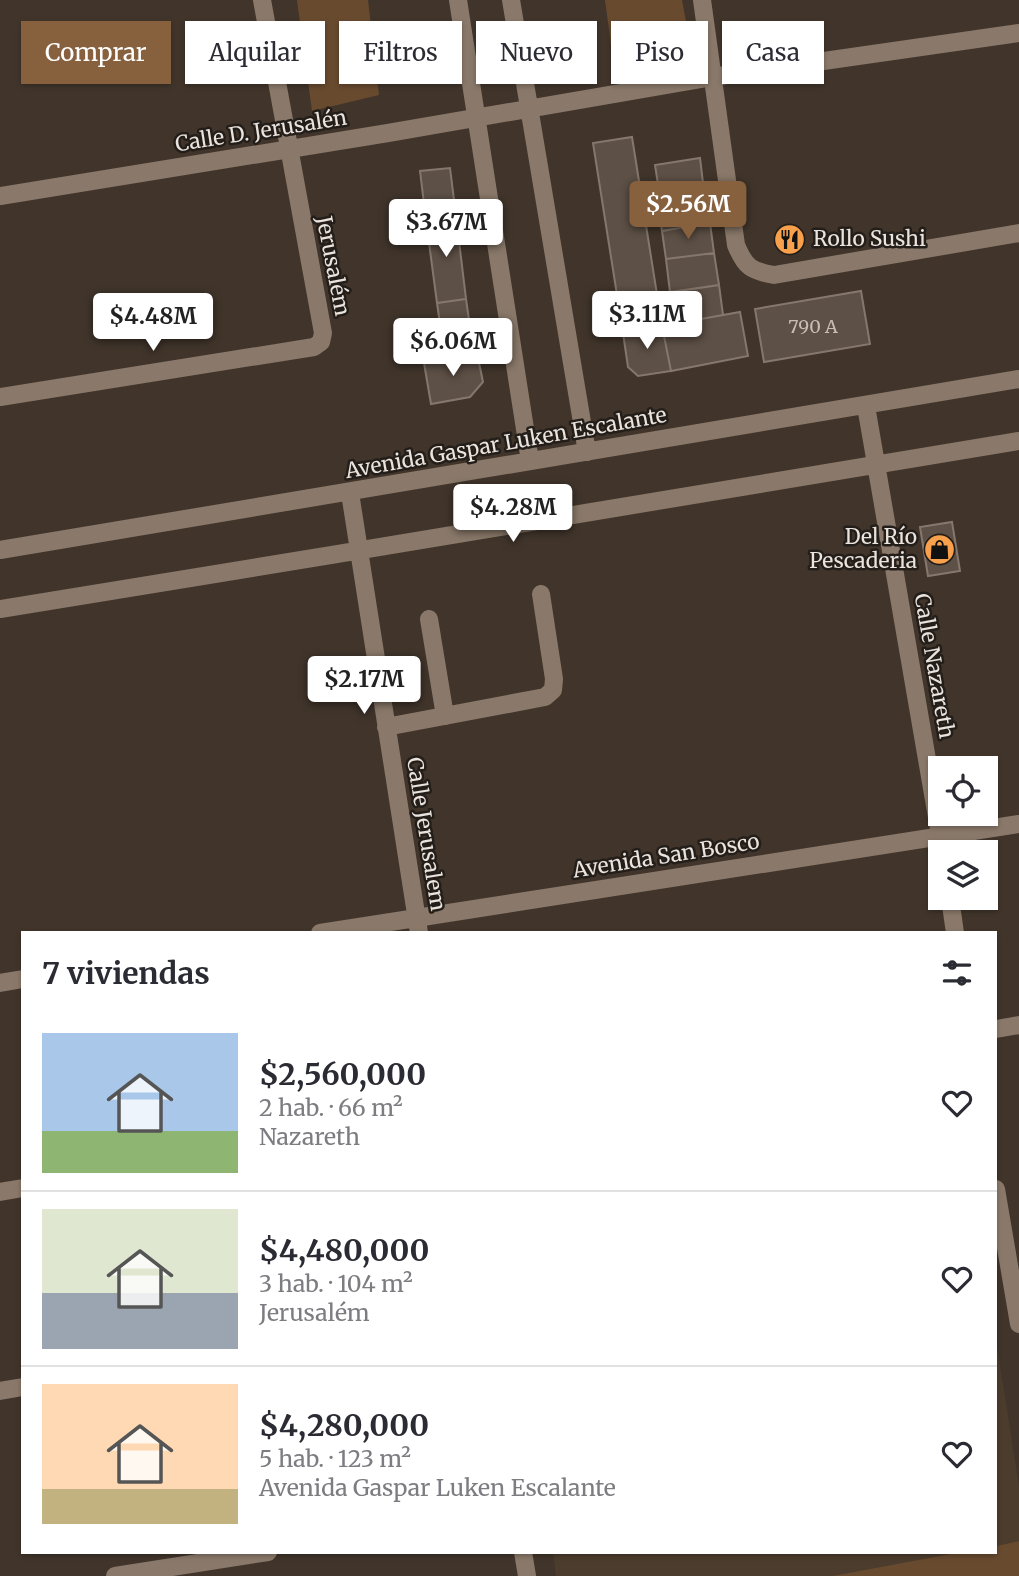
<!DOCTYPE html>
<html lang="es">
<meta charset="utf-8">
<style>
body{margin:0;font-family:Merriweather,serif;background:#f2f2f3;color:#2b2b33;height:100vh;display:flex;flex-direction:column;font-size:26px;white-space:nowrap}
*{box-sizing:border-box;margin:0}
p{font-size:23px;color:#7c7c81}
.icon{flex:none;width:38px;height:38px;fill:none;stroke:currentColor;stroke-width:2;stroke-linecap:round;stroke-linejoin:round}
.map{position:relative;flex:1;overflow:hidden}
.drawer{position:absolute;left:21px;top:931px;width:976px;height:623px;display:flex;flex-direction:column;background:#fff;border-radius:0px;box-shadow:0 2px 5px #0004}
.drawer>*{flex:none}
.banner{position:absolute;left:21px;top:21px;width:978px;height:63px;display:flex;gap:14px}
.controls{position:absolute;left:928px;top:756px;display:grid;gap:14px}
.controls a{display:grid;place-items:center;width:70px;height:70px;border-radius:0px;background:#fff;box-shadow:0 2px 5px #0004;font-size:35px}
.price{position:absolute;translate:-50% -60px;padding:0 16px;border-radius:7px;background:#fff;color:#222;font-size:23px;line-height:46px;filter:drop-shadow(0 2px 4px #0008)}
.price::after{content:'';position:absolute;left:50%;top:42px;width:21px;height:16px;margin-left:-10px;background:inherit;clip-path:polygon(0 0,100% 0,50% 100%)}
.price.active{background:#87603e;color:#fff}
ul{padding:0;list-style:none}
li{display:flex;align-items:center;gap:21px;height:175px;padding:0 21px}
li+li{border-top:2px solid #e1e1e2}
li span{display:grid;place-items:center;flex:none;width:196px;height:140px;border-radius:0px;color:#555}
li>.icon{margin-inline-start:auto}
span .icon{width:84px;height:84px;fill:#fffc;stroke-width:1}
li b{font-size:30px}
h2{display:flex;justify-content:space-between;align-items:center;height:84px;padding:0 21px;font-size:30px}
.chip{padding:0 24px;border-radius:0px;background:#fff;box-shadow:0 2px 5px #0004;font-size:24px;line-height:63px}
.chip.active{background:#87603e;color:#fff}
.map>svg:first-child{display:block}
.built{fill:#4c3c2d}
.green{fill:#684a2f}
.building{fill:#5d5046;stroke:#85776d;stroke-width:2}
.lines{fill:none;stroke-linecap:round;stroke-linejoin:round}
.minor{stroke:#8a796a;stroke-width:18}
.labels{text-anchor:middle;stroke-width:5;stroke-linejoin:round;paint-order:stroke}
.number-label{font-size:18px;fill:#c8beb7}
.street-label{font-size:21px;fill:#ebe3dd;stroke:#231e19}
.poi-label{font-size:21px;fill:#ebe3dd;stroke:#231e19;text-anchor:start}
</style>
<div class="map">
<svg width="1019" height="1576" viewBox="0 0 1019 1576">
<rect width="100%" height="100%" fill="#41352b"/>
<path class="built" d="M996,1340L1019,1486V1541L996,1546Z
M553,1552H961L832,1576H556Z"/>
<path class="green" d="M297,0H368L379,95L312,111Z
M605,0H682L691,49L614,67Z
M1019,1541V1576H832L961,1552H996V1546Z"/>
<path class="building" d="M632,137L662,326L623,333L593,143Z
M700,158L704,191L660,197L655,165Z
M450,168L456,216L426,220L420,171Z
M704,191L710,223L662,231L657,198Z
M456,216L466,299L437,303L426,220Z
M710,223L714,253L666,259L662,231Z
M714,253L719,285L670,292L666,259Z
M719,285L723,315L679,323L673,292Z
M861,291L870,344L764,362L755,309Z
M466,299L474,355L445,359L437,303Z
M740,312L748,356L671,371L662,326Z
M662,326L671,371L638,376L628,367L623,333Z
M477,353L483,382L470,397L431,404L424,363Z
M952,522L960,571L928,576L920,527Z"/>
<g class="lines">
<path class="minor" d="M458,0L530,461
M511,0L587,452
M702,0L736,245C745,267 751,271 774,275L1019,233
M0,196L388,133L713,77L1019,33
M0,397L314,347L321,342L323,333L262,0
M866,406L943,852
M350,493L419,933
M0,550L1019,379
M0,609C340,555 679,496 1019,441
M429,619L445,716
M386,727L545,697L553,690L554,679L541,594
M950,898L955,933
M320,933L1019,824
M0,983L23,979
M996,1029L1019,1025
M996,1189L1019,1324
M0,1192L23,1188
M0,1391L23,1387
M523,1552L527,1576
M115,1576L268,1552"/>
</g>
<defs>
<symbol id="restaurant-disc" viewBox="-11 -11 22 22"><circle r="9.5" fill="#f8a04b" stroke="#231e19"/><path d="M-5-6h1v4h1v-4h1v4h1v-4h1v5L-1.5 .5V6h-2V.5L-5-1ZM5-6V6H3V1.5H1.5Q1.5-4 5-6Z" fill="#111"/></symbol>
<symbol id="shop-disc" viewBox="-11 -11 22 22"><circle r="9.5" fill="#f8a04b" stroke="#231e19"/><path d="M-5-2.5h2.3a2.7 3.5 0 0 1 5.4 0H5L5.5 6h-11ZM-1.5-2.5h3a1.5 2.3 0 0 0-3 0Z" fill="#111"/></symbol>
</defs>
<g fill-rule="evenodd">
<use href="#restaurant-disc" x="772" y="222" width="35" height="35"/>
<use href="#shop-disc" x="922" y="532" width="35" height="35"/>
</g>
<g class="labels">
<g class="number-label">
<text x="813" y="333">790 A</text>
</g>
<g class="street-label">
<text transform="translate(261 131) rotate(-9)" y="7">Calle D. Jerusalén</text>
<text transform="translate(333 266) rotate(79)" y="7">Jerusalém</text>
<text transform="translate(506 443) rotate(-10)" y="7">Avenida Gaspar Luken Escalante</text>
<text transform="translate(934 666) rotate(80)" y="7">Calle Nazareth</text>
<text transform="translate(426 834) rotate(81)" y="7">Calle Jerusalem</text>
<text transform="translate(666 856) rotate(-9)" y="7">Avenida San Bosco</text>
</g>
<g class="poi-label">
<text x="813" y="246">Rollo Sushi</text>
<text x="917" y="544" text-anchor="end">Del Río<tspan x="917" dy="24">Pescaderia</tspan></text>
</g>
</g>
</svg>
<div class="controls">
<a><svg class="icon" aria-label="locate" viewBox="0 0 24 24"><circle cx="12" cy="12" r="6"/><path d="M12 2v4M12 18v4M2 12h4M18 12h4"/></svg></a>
<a><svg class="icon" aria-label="layers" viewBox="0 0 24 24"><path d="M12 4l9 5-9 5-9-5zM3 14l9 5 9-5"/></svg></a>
</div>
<b class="price active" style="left:688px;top:241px">$2.56M</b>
<b class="price" style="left:446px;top:259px">$3.67M</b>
<b class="price" style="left:647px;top:351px">$3.11M</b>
<b class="price" style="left:153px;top:353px">$4.48M</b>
<b class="price" style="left:453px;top:378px">$6.06M</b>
<b class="price" style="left:513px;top:544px">$4.28M</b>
<b class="price" style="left:364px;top:716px">$2.17M</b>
<div class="banner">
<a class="chip active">Comprar</a>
<a class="chip">Alquilar</a>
<a class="chip">Filtros</a>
<a class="chip">Nuevo</a>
<a class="chip">Piso</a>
<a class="chip">Casa</a>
</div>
<section class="drawer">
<h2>7 viviendas<svg class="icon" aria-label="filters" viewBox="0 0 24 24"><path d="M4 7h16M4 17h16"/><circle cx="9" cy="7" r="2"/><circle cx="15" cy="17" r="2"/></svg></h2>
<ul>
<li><span style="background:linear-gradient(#a9c7e8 70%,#8fb573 0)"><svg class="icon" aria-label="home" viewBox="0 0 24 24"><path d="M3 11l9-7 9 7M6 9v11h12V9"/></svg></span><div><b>$2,560,000</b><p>2 hab. · 66 m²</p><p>Nazareth</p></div><svg class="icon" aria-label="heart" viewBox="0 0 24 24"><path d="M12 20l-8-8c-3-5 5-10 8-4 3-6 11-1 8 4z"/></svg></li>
<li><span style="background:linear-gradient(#dfe7d0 60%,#9aa5b1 0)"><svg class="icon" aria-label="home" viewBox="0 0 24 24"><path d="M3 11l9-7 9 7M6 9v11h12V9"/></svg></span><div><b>$4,480,000</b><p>3 hab. · 104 m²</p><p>Jerusalém</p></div><svg class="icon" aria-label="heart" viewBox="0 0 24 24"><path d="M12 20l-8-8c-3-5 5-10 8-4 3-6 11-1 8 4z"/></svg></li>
<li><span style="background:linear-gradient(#ffd9b3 75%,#c2b280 0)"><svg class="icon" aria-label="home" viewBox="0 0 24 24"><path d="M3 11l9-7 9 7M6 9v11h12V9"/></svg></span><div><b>$4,280,000</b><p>5 hab. · 123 m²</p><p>Avenida Gaspar Luken Escalante</p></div><svg class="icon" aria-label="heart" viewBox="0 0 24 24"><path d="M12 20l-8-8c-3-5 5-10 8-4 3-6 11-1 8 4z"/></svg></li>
</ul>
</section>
</div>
